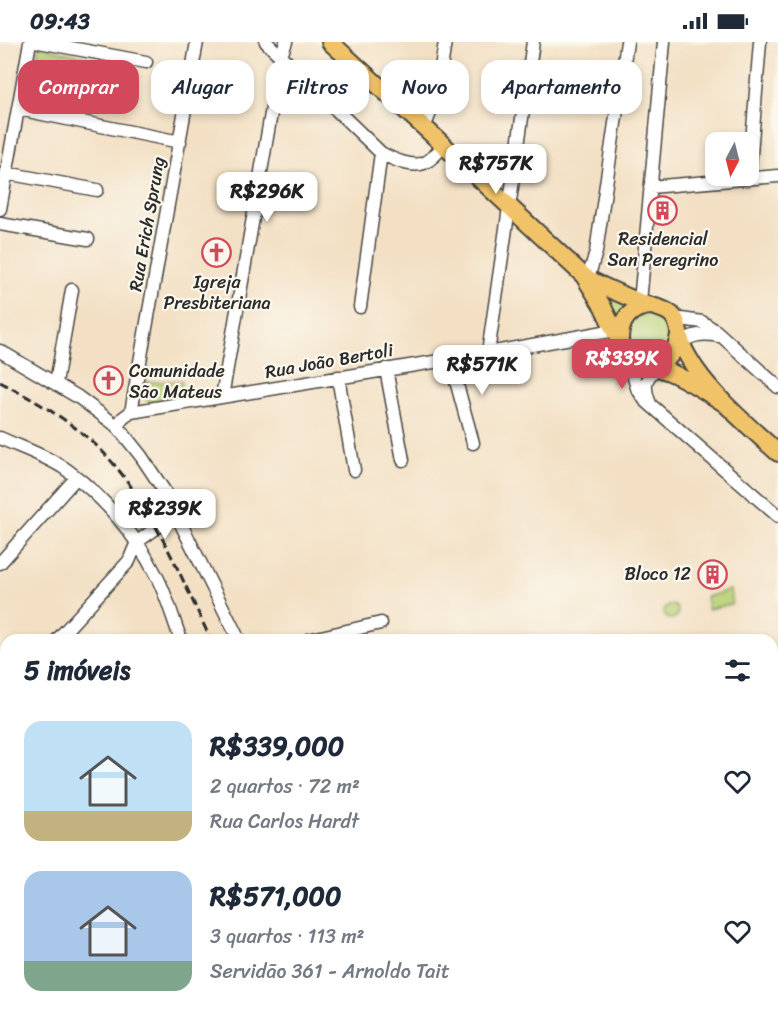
<!DOCTYPE html>
<html lang="pt">
<meta charset="utf-8">
<style>
body{margin:0;font-family:Sriracha,sans-serif;background:#f2f2f3;color:#1f2937;height:100vh;display:flex;flex-direction:column;font-size:22px;white-space:nowrap}
*{box-sizing:border-box;margin:0}
p{font-size:20px;color:#747a83}
.icon{flex:none;width:33px;height:33px;fill:none;stroke:currentColor;stroke-width:2;stroke-linecap:round;stroke-linejoin:round}
.map{position:relative;flex:1;overflow:hidden}
.side{position:absolute;left:0px;top:592px;width:778px;height:386px;display:flex;flex-direction:column;background:#fff;border-radius:18px 18px 0 0;box-shadow:0 3px 9px #0003}
.side>*{flex:none}
.hud{position:absolute;left:18px;top:18px;width:742px;height:54px;display:flex;gap:12px}
.needle{width:39px;rotate:187deg}
.fabs{position:absolute;left:705px;top:90px;display:grid;gap:12px}
.fabs a{display:grid;place-items:center;width:54px;height:54px;border-radius:12px;background:#fff;box-shadow:0 3px 9px #0003;font-size:30px}
.price{position:absolute;translate:-50% -51px;padding:0 14px;border-radius:12px;background:#fff;color:#222;font-size:20px;line-height:39px;filter:drop-shadow(0 2px 3px #0008)}
.price::after{content:'';position:absolute;left:50%;top:36px;width:18px;height:14px;margin-left:-9px;background:inherit;clip-path:polygon(0 0,100% 0,50% 100%)}
.price.selected{background:#d1495b;color:#fff}
ul{padding:0;list-style:none}
li{display:flex;align-items:center;gap:18px;height:150px;padding:0 24px}
li span{display:grid;place-items:center;flex:none;width:168px;height:120px;border-radius:18px;color:#555}
li>.icon{margin-inline-start:auto}
span .icon{width:72px;height:72px;fill:#fffc;stroke-width:1}
li b{font-size:26px}
h2{display:flex;justify-content:space-between;align-items:center;height:72px;padding:0 24px;font-size:26px}
.chip{padding:0 21px;border-radius:18px;background:#fff;box-shadow:0 3px 9px #0003;font-size:21px;line-height:54px}
.chip.selected{background:#d1495b;color:#fff}
.status{display:flex;justify-content:space-between;align-items:center;height:42px;padding:0 30px;background:#fff;direction:ltr}
.status svg{height:16px;fill:currentColor}
.map>svg:first-child{display:block}
.green{fill:#b8d176;stroke:#727e50;stroke-width:1.5}
.lines{fill:none;stroke-linecap:round;stroke-linejoin:round}
.minor-casing{stroke:#494642;stroke-width:15}
.highway-casing{stroke:#494642;stroke-width:20}
.minor{stroke:#fff;stroke-width:12}
.highway{stroke:#f1c369;stroke-width:16}
.rail{stroke:#2b2b2b;stroke-width:3;stroke-dasharray:9 4.5;stroke-linecap:butt}
.labels{text-anchor:middle;stroke-width:4.5;stroke-linejoin:round;paint-order:stroke}
.street-label{font-size:18px;fill:#2b2b2b;stroke:#fbf7ec}
.poi-label{font-size:18px;fill:#2b2b2b;stroke:#fbf7ec}
</style>
<div class="status"><b>09:43</b><svg viewBox="0 0 49 12"><path d="M0 12V9h3v3zM5 12V6h3v6zM10 12V3h3v9zM15 12V0h3v12zM26 1h20v11H26zM47 4h2v5h-2z"/></svg></div>
<div class="map">
<svg width="778" height="977" viewBox="0 0 778 977">
<rect width="100%" height="100%" fill="#fbf7ec"/>
<filter id="ink" filterUnits="userSpaceOnUse"><feTurbulence type="fractalNoise" baseFrequency=".0167" numOctaves="2"/><feDisplacementMap in="SourceGraphic" scale="12" xChannelSelector="R" yChannelSelector="G"/><feConvolveMatrix kernelMatrix="1 2 1 2 8 2 1 2 1" color-interpolation-filters="sRGB"/></filter>
<filter id="wash" filterUnits="userSpaceOnUse"><feTurbulence type="fractalNoise" baseFrequency=".008" numOctaves="4" result="noise"/><feDisplacementMap in="SourceGraphic" scale="24" xChannelSelector="R" yChannelSelector="G"/><feGaussianBlur stdDeviation="1.35" result="paint"/><feColorMatrix in="noise" values="0 0 0 0 0 0 0 0 0 0 0 0 0 0 0 0 0 1.4 0 .05"/><feComposite in="paint" operator="in"/></filter>
<g filter="url(#wash)">
<rect width="100%" height="100%" fill="#f3e0c4"/>
<path class="green" d="M39,4L93,17L87,50L31,37Z
M604,254L633,260L615,278Z
M627 293a22 22 0 1 1 44 0a22 22 0 1 1-44 0Z
M182,339L180,356L151,361L145,357L146,340Z
M730,548L732,562L708,567L706,555Z
M664 570a7 7 0 1 1 14 0a7 7 0 1 1-14 0Z"/>
</g>
<g filter="url(#ink)">
<g class="lines">
<defs>
<path id="minor" d="M39,0L146,20
M266,0L381,111C392,117 412,126 424,121C432,118 438,110 443,104
M18,67L180,100
M424,85C438,56 440,32 445,0
M6,131L97,148
M749,137L760,0
M650,145L778,134
M0,167L30,0
M0,182L88,197
M588,236L596,210L627,0
M360,265L381,111
M636,266L640,260L664,0
M674,276L702,280L716,289L778,345
M677,303C691,292 703,291 719,294
M0,309L78,355L117,384L141,414L165,450L239,598
M488,311L533,0
M627,312L637,346L645,358L778,474
M450,317L473,401
M386,327L403,418
M338,335L354,428
M56,341L72,248
M222,355L281,14L286,0
M650,362C642,341 645,336 661,322
M131,370L197,0
M117,384L123,376L131,370L488,311L615,288L621,285
M0,396C22,406 47,414 67,428C104,455 136,493 156,533C167,554 173,577 181,598
M137,500L176,472
M0,521L76,436
M57,598L129,519L137,500
M308,598L381,581
M772,698L778,696
M0,742L6,741
M45,972L46,977
M300,972L301,977
M421,972L423,977
M500,972L502,977"/>
<path id="highway" d="M330,0L424,85L584,234L603,265L623,307C636,325 656,323 674,332C691,340 708,351 724,361
M587,236C605,246 623,253 642,261C652,265 662,265 671,272C680,280 678,292 682,302C685,311 690,318 695,326C718,359 749,384 778,411
M620,298C620,278 630,265 651,264
M647,323C667,322 676,311 679,293"/>
</defs>
<use href="#minor" class="minor-casing"/>
<use href="#highway" class="highway-casing"/>
<use href="#minor" class="minor"/>
<use href="#highway" class="highway"/>
<path class="rail" d="M0,340C36,359 73,380 102,409C151,460 181,535 211,598
M392,972L395,977"/>
</g>
</g>
<defs>
<symbol id="building-ring" viewBox="-11 -11 22 22"><circle r="9.5" fill="#fbf7ec" stroke="#d1495b" stroke-width="1.5"/><path d="M-4-6H4V6H1V3H-1V6H-4ZM-2.5-4.3h1.7v1.8h-1.7ZM.8-4.3h1.7v1.8H.8ZM-2.5-1h1.7V.8h-1.7ZM.8-1h1.7V.8H.8Z" fill="#d1495b"/></symbol>
<symbol id="church-ring" viewBox="-11 -11 22 22"><circle r="9.5" fill="#fbf7ec" stroke="#d1495b" stroke-width="1.5"/><path d="M-1.2-6h2.4v3.5h3.3v2.4h-3.3V6h-2.4V-.1h-3.3v-2.4h3.3Z" fill="#d1495b"/></symbol>
</defs>
<g fill-rule="evenodd">
<use href="#building-ring" x="646" y="152" width="33" height="33"/>
<use href="#church-ring" x="200" y="194" width="33" height="33"/>
<use href="#church-ring" x="92" y="322" width="33" height="33"/>
<use href="#building-ring" x="696" y="516" width="33" height="33"/>
</g>
<g class="labels">
<g class="street-label">
<text transform="translate(147 182) rotate(-80)" y="6">Rua Erich Sprung</text>
<text transform="translate(329 319) rotate(-10)" y="6">Rua João Bertoli</text>
</g>
<g class="poi-label">
<text x="663" y="203">Residencial<tspan x="663" dy="21">San Peregrino</tspan></text>
<text x="217" y="246">Igreja<tspan x="217" dy="21">Presbiteriana</tspan></text>
<text x="129" y="335" text-anchor="start">Comunidade<tspan x="129" dy="21">São Mateus</tspan></text>
<text x="691" y="538" text-anchor="end">Bloco 12</text>
</g>
</g>
</svg>
<div class="fabs">
<a><svg class="needle" viewBox="-14 -14 28 28"><path d="M0-13l5 13h-10z" fill="#e53935"/><path d="M0 13l5-13h-10z" fill="#747a83"/></svg></a>
</div>
<b class="price" style="left:496px;top:153px">R$757K</b>
<b class="price" style="left:267px;top:181px">R$296K</b>
<b class="price selected" style="left:622px;top:348px">R$339K</b>
<b class="price" style="left:482px;top:354px">R$571K</b>
<b class="price" style="left:165px;top:498px">R$239K</b>
<div class="hud">
<a class="chip selected">Comprar</a>
<a class="chip">Alugar</a>
<a class="chip">Filtros</a>
<a class="chip">Novo</a>
<a class="chip">Apartamento</a>
</div>
<section class="side">
<h2>5 imóveis<svg class="icon" aria-label="filters" viewBox="0 0 24 24"><path d="M4 7h16M4 17h16"/><circle cx="9" cy="7" r="2"/><circle cx="15" cy="17" r="2"/></svg></h2>
<ul>
<li><span style="background:linear-gradient(#bfe0f5 75%,#c2b280 0)"><svg class="icon" aria-label="home" viewBox="0 0 24 24"><path d="M3 11l9-7 9 7M6 9v11h12V9"/></svg></span><div><b>R$339,000</b><p>2 quartos · 72 m²</p><p>Rua Carlos Hardt</p></div><svg class="icon" aria-label="heart" viewBox="0 0 24 24"><path d="M12 20l-8-8c-3-5 5-10 8-4 3-6 11-1 8 4z"/></svg></li>
<li><span style="background:linear-gradient(#a9c7e8 75%,#7fa58c 0)"><svg class="icon" aria-label="home" viewBox="0 0 24 24"><path d="M3 11l9-7 9 7M6 9v11h12V9"/></svg></span><div><b>R$571,000</b><p>3 quartos · 113 m²</p><p>Servidão 361 - Arnoldo Tait</p></div><svg class="icon" aria-label="heart" viewBox="0 0 24 24"><path d="M12 20l-8-8c-3-5 5-10 8-4 3-6 11-1 8 4z"/></svg></li>
</ul>
</section>
</div>
